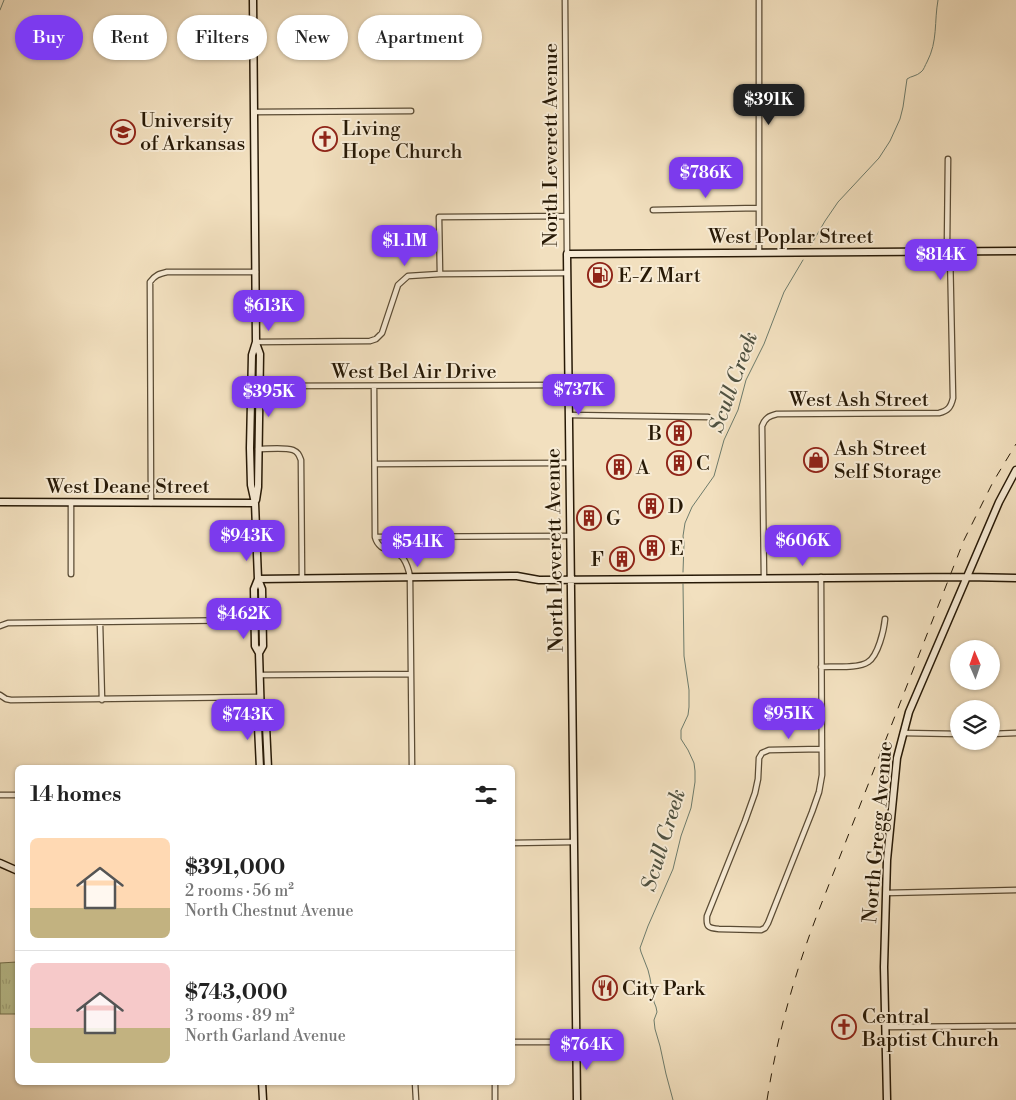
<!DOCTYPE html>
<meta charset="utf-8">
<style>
body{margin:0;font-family:"Libre Bodoni",serif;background:#f6f6f6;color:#222;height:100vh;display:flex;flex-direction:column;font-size:19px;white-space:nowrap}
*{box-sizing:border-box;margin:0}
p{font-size:16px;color:#767676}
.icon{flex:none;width:28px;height:28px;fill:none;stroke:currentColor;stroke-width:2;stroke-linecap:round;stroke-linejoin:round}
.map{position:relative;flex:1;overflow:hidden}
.details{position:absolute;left:15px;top:765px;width:500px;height:320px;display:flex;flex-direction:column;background:#fff;border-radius:8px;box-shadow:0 1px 4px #0004}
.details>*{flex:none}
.guide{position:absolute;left:15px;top:15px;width:500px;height:45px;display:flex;gap:10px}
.needle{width:32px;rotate:358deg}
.fabs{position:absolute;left:950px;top:640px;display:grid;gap:10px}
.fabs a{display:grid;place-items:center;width:50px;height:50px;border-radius:50%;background:#fff;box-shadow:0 1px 4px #0004;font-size:25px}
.price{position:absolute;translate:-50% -42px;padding:0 11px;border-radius:10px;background:#7c3aed;color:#fff;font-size:16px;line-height:32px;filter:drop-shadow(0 1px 2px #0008)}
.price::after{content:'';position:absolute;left:50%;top:30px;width:15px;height:11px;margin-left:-8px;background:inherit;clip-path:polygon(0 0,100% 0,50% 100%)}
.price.selected{background:#222;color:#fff}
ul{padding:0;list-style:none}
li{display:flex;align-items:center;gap:15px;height:125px;padding:0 15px}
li+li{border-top:1px solid #e0e0e0}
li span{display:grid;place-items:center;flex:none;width:140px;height:100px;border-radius:8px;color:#555}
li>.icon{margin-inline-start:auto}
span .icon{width:60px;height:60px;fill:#fffc;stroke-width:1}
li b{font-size:21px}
h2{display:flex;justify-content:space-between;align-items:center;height:60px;padding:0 15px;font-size:21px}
.tag{padding:0 18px;border-radius:22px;background:#fff;box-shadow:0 1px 4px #0004;font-size:18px;line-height:45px}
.tag.selected{background:#7c3aed;color:#fff}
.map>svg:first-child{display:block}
.grass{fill:url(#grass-tufts);stroke:#716e4c}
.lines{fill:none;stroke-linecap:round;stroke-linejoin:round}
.stream{stroke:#6d7b6b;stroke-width:1}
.street-casing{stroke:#5a4b34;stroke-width:7}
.secondary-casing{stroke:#271906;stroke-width:9}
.street{stroke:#f7ebd5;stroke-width:4.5}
.secondary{stroke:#f7ebd5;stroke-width:6}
.rail{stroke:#271906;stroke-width:1;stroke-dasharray:9 9;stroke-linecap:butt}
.labels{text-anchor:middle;stroke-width:4;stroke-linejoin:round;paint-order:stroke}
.poi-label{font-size:20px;fill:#271906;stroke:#f7ebd5;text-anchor:start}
.street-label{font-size:20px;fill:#271906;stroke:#f7ebd5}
.water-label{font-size:21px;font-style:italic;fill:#505241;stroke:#f7ebd5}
</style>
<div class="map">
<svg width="1016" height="1100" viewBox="0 0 1016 1100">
<defs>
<pattern id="grass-tufts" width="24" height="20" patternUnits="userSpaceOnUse" patternTransform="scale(1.25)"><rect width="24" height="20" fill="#bbc291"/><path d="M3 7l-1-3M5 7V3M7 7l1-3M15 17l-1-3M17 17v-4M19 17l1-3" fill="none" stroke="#a1a67c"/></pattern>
</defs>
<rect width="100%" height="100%" fill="#f2e0bf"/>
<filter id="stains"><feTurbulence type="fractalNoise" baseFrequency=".004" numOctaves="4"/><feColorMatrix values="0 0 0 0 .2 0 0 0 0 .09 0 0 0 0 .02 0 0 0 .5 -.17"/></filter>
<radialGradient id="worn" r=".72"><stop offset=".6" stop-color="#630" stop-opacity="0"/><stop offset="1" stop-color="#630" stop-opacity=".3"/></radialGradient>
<path class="grass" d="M17,962V1014H0V963Z"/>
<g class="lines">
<path class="stream" d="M0,10L4,0
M811,245L825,221L838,202L879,158L890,141L900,119L903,107L907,79C911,76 917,76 921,72C924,70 925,65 927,62C938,41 934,22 938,0
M683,572L684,543L683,536L685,523L692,507L714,476L724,440L738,410L746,380L764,344L784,292L803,260
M673,1100L666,1074L660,1046L655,1029L654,1020L657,1012L656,1007L654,1002L650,978L648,970L641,952L640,948L648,926L673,869L681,836L691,808L695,782V771L694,763L688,750L681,739V730L688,715L689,707V690L684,656L683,584"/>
<defs>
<path id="street" d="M565,0L567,254
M759,0V252
M254,112L411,111
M653,210L759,208
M440,274L439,217L566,216
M256,342L370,341L376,339L382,333L398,285L408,276L440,274L567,273
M259,386L568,385
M374,386L375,537C379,553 394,548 403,558C407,564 409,571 410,577L412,768
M569,415L708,417
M258,449C267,449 285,447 293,450C298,452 299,455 301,460L302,579
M375,464L569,463
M71,502V574
M151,503L150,282C155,275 159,274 167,272H256
M375,537L570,536
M821,577L822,775L819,792L812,812L768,923L765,928L761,930L719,929C708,928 706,927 707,916L745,821L755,793L758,779L759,758L762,753L769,750L822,749
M764,578L762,426C765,418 769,416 777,414L939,413C948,411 951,407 953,398L950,251L947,246L948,159
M100,623L102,700
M0,626L8,623L255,620
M821,667C833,666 858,669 868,662C878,656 884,630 885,619
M260,675L411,674
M0,695L6,699L11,700L260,697
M903,733L959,734
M991,734L1016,733
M0,795H18
M512,843L574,842
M886,893L1016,890
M886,1027L1016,1026
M512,1042H576
M415,1082L416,1100
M495,1100V1082"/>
<path id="secondary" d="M253,0L256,342L252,355L250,448L251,485L255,503L258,579L262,589L263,646L259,653
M256,500L258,487L260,354L256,343
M0,502L255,503
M258,579L517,576L539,580L967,577L1016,578
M258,579L254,589L255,646L259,653L261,718L258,726L260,768
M261,718L266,725L268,768
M0,863L18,871
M262,1082L263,1100
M577,1100L567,254L1016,251
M887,1100L884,967L887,860L897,758L909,712L999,502L1016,470"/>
</defs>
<use href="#street" class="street-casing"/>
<use href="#secondary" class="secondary-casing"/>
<use href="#street" class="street"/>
<use href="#secondary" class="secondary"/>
<path class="rail" d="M767,1100C777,1037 794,975 817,915L964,540L993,482L1016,444"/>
</g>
<defs>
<symbol id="university-ring" viewBox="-11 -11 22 22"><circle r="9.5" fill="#f7ebd5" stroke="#8f2418" stroke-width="1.5"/><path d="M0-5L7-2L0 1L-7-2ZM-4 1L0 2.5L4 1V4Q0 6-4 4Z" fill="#8f2418"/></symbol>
<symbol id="church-ring" viewBox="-11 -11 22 22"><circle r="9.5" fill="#f7ebd5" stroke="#8f2418" stroke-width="1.5"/><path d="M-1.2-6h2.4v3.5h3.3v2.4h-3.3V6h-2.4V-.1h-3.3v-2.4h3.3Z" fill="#8f2418"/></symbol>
<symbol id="fuel-ring" viewBox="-11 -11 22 22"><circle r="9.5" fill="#f7ebd5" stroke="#8f2418" stroke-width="1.5"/><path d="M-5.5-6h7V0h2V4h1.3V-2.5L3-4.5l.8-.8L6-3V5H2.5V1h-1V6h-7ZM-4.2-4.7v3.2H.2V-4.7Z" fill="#8f2418"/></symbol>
<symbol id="building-ring" viewBox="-11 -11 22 22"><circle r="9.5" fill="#f7ebd5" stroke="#8f2418" stroke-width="1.5"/><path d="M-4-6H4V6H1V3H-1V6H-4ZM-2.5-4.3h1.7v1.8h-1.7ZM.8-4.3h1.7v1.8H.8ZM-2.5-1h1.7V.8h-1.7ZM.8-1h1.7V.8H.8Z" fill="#8f2418"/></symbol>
<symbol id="shop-ring" viewBox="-11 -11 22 22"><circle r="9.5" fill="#f7ebd5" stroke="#8f2418" stroke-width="1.5"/><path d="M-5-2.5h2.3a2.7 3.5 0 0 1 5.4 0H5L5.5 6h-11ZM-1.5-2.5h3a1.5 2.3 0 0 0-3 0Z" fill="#8f2418"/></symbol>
<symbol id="restaurant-ring" viewBox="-11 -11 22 22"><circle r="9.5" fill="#f7ebd5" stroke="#8f2418" stroke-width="1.5"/><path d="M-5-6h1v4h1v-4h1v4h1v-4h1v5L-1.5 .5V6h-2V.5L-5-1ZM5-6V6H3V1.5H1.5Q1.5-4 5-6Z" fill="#8f2418"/></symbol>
</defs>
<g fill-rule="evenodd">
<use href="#university-ring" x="109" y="118" width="28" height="28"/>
<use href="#church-ring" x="311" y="125" width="28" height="28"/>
<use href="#fuel-ring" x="586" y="261" width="28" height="28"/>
<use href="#building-ring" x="665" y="419" width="28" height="28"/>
<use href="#shop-ring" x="802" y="446" width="28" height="28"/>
<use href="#building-ring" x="665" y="449" width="28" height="28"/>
<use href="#building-ring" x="605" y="453" width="28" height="28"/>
<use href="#building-ring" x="637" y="492" width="28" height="28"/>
<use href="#building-ring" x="575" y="504" width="28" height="28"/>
<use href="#building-ring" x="638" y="534" width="28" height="28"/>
<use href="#building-ring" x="608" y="545" width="28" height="28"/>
<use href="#restaurant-ring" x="591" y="974" width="28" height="28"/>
<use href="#church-ring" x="830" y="1013" width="28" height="28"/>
</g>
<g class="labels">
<g class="poi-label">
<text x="140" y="127">University<tspan x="140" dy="23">of Arkansas</tspan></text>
<text x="342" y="135">Living<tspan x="342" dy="23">Hope Church</tspan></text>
<text x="618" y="282">E-Z Mart</text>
<text x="662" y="440" text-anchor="end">B</text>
<text x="834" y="455">Ash Street<tspan x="834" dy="23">Self Storage</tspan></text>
<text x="696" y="470">C</text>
<text x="636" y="474">A</text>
<text x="668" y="513">D</text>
<text x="606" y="525">G</text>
<text x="670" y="555">E</text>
<text x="604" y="566" text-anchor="end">F</text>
<text x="622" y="995">City Park</text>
<text x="862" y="1023">Central<tspan x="862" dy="23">Baptist Church</tspan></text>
</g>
<g class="street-label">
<text transform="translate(550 145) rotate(-90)" y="7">North Leverett Avenue</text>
<text x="791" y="243">West Poplar Street</text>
<text x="414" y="378">West Bel Air Drive</text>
<text x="859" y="406">West Ash Street</text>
<text x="128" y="493">West Deane Street</text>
<text transform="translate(554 550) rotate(-91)" y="7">North Leverett Avenue</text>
<text transform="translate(877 832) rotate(-85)" y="7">North Gregg Avenue</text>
</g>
<g class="water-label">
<text transform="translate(733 382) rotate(-70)" y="7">Scull Creek</text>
<text transform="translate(663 840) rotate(-73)" y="7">Scull Creek</text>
</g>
</g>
<rect width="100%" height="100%" filter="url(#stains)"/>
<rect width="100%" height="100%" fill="url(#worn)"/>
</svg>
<div class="fabs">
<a><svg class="needle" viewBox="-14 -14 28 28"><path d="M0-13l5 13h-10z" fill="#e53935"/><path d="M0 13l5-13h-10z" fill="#767676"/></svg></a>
<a><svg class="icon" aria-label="layers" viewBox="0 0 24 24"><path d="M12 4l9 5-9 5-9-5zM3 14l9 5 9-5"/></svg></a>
</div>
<b class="price selected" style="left:769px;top:126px">$391K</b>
<b class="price" style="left:706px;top:199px">$786K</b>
<b class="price" style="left:405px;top:267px">$1.1M</b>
<b class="price" style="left:941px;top:281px">$814K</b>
<b class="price" style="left:269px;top:332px">$613K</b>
<b class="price" style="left:579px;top:416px">$737K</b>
<b class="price" style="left:269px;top:418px">$395K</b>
<b class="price" style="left:247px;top:562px">$943K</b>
<b class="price" style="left:803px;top:567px">$606K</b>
<b class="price" style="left:418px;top:568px">$541K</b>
<b class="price" style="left:244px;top:640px">$462K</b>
<b class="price" style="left:789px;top:740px">$951K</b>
<b class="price" style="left:248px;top:741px">$743K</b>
<b class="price" style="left:587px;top:1071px">$764K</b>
<div class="guide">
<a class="tag selected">Buy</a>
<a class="tag">Rent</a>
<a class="tag">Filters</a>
<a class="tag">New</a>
<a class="tag">Apartment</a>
</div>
<section class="details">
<h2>14 homes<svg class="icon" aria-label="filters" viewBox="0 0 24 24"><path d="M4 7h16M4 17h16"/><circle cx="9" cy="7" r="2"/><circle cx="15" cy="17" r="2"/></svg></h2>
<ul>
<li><span style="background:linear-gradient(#ffd9b3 70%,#c2b280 0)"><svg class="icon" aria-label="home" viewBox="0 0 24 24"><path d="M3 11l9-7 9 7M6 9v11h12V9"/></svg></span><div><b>$391,000</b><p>2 rooms · 56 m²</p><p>North Chestnut Avenue</p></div></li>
<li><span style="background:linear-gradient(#f6c9c9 65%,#c2b280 0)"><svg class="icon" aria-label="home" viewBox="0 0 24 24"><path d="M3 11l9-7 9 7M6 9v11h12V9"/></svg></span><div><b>$743,000</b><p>3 rooms · 89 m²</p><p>North Garland Avenue</p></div></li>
</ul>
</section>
</div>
